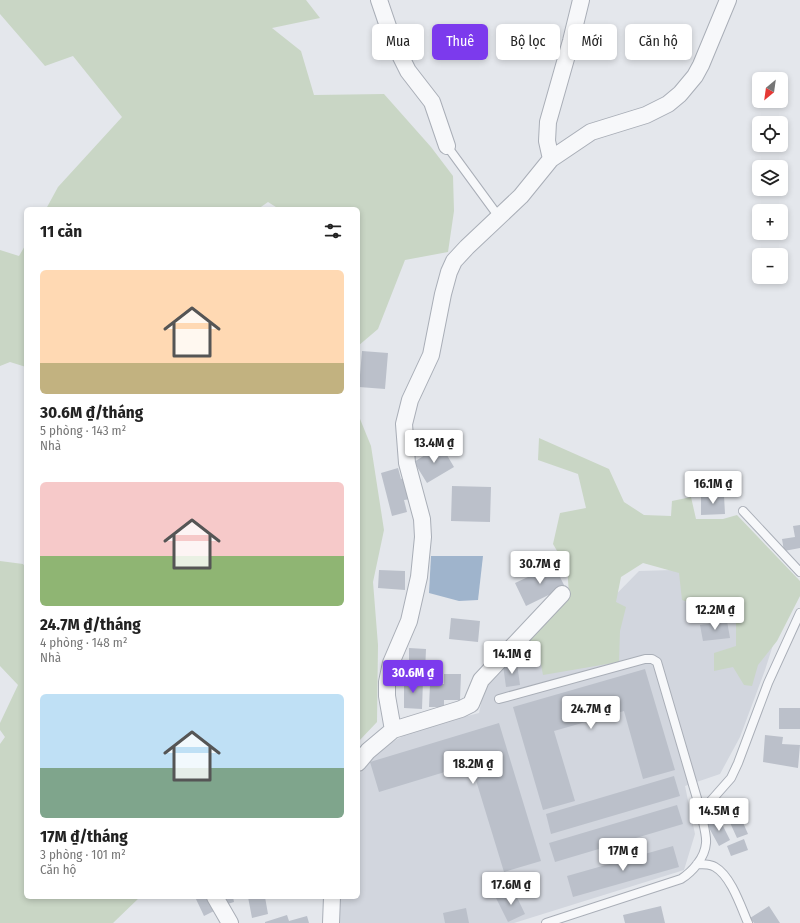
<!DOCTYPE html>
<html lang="vi">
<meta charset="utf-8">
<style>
body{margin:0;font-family:"Fira Sans Condensed",sans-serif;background:#f2f2f2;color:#222;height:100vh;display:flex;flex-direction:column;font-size:15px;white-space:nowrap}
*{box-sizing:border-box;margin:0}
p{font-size:13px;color:#767676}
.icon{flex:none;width:22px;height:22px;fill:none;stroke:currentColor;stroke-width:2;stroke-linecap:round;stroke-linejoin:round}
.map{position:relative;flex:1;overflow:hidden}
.side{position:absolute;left:24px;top:207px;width:336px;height:692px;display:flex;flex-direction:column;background:#fff;border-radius:6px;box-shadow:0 2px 6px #0003}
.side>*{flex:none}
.guide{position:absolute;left:372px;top:24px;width:368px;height:36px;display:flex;gap:8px}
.needle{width:26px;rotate:209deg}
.fabs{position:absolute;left:752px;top:72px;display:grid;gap:8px}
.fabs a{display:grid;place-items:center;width:36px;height:36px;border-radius:6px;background:#fff;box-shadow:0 2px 6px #0003;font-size:20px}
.price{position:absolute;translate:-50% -34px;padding:0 9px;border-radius:4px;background:#fff;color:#222;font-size:13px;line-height:26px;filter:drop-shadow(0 1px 2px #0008)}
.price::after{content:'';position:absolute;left:50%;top:24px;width:12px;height:9px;margin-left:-6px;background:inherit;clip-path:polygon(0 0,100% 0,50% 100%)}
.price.on{background:#7c3aed;color:#fff}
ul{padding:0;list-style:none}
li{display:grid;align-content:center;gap:8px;height:212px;padding:0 16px}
li span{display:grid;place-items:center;height:124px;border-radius:6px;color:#555}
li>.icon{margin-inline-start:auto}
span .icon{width:72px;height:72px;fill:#fffc;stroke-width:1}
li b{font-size:17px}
h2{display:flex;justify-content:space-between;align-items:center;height:48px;padding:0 16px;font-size:17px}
.chip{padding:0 14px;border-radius:6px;background:#fff;box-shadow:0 2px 6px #0003;font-size:14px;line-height:36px}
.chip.on{background:#7c3aed;color:#fff}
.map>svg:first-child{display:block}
.built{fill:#d2d6de}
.green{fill:#c9d6c5}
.water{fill:#9fb4cc}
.building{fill:#bbc0ca}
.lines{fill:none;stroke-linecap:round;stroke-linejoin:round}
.lane-casing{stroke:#a9aeb7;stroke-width:10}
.street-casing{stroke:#a9aeb7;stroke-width:18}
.lane{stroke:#f7f8fa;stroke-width:8}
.street{stroke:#f7f8fa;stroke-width:16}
</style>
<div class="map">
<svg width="800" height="923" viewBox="0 0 800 923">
<rect width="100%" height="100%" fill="#e4e7ec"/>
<path class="built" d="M742,568L780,623L765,670L740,737L720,774L685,786L695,834L684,870L514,923H338L339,897H358V776L372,754L413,730L479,713L483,694L495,673L510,657L539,648L588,623L639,571Z"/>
<path class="green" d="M0,0H306L320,18L272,28L301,51L314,95L384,94L431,147L453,176L454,211L448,252L405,260L378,329L358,346V209H279L268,202L258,209H46L58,187L122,117L73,56L45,66L0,14Z
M26,244V367L10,362L0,366V250L19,256Z
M358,414L371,446L384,530L373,582L378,645L377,722L358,742Z
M539,438L609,469L624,502L644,515L671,516L672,501L691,497L696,519H723L737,515L800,581V596L777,641L758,665L752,686L744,685L733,667L714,671V653L736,646V620L682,600L679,573L643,563L621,577L616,602L626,607L620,631L619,662L543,675L538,648L510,657L569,593L567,568L553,544L560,513L586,508L578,474L538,460Z
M0,561L23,564L26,568V897H140L113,923H0V744L5,737L0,730V723L18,685L0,666Z"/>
<path class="water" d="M431,556H483L478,600L459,601L429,593Z"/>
<path class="building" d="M362,351L388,353L385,389L359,387Z
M441,445L454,467L427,483L414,462Z
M398,468L401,479L406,477L411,499L404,500L407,512L392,516L381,473Z
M452,486L491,487L490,522L451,521Z
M724,495L725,514L701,515V496Z
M800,525V548L784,551L782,539L795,537L793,526Z
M554,565L565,587L526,606L515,583Z
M379,570L405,571V590L378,588Z
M451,618L480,621L478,642L449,639Z
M727,621L730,638L703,641L700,625Z
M409,648L426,649L425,673H409Z
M517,663L520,685L506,687L503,665Z
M645,669L675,770L643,779L624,711L554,731L575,801L543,810L513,707Z
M444,674H461L460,700H444V707H429L430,684H444Z
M404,679L423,680L422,709L404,708Z
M779,708H800V729H779Z
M499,723L541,861L504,872L471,764L379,792L370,762Z
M765,735L783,737L782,744L800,745L798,768L763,762Z
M674,776L680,796L551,834L546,814Z
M677,805L683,824L555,862L549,843Z
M738,811L748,834L737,838L727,816Z
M719,818L730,840L719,846L707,824Z
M744,839L748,850L731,856L727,846Z
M673,846L679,867L573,897L567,876Z
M513,889L525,914L508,922L496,898Z
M195,897H210L216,910L204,916Z
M219,897H233L234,902L221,906Z
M248,897H265L268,914L252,918Z
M661,906L665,923H625L623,915Z
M769,906L780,923H754L750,918Z
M466,908L469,923H445L443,913Z
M287,915L289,921L307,916L309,923H265V922Z"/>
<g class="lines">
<defs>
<path id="lane" d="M447,146L499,217
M743,511L800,572
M499,699L645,659H652L657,662L701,812
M697,864C703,864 711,864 715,867C731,876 741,907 748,923
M546,923L681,879C692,872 705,858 706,843C707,835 702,820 701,812L731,778L738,763L768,683L800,613"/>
<path id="street" d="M379,0L393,41L408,71L432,102L447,146
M551,159L547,141L548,122L571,41L581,0
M393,730L461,709L471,704L481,680L562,594
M358,763L368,751L393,730L387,696V682L391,663L409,621L419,577L423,537L422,519L407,463L404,424L410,400L431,355L443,294L449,272L454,261L467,247L521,196L551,159L591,132L646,115L668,104L680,94L695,76L701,65L728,0
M215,897L230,923
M331,923L332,897"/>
</defs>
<use href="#lane" class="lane-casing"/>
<use href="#street" class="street-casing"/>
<use href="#lane" class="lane"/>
<use href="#street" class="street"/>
</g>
</svg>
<div class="fabs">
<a><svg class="needle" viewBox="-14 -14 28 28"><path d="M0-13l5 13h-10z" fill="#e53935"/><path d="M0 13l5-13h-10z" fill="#767676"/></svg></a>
<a><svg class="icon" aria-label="locate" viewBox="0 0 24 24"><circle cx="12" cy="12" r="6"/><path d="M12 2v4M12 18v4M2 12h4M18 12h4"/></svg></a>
<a><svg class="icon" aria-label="layers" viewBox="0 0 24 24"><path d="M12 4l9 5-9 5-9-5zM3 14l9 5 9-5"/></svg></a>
<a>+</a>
<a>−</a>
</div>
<b class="price" style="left:434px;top:464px">13.4M ₫</b>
<b class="price" style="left:713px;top:505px">16.1M ₫</b>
<b class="price" style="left:540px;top:585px">30.7M ₫</b>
<b class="price" style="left:715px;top:631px">12.2M ₫</b>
<b class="price" style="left:512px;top:675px">14.1M ₫</b>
<b class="price on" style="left:413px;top:694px">30.6M ₫</b>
<b class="price" style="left:591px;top:730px">24.7M ₫</b>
<b class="price" style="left:473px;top:785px">18.2M ₫</b>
<b class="price" style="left:719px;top:832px">14.5M ₫</b>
<b class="price" style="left:623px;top:872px">17M ₫</b>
<b class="price" style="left:511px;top:906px">17.6M ₫</b>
<div class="guide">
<a class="chip">Mua</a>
<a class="chip on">Thuê</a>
<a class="chip">Bộ lọc</a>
<a class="chip">Mới</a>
<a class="chip">Căn hộ</a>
</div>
<section class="side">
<h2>11 căn<svg class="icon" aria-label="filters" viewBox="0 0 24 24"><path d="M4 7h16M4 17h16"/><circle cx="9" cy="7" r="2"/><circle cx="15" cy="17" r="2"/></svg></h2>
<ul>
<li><span style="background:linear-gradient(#ffd9b3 75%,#c2b280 0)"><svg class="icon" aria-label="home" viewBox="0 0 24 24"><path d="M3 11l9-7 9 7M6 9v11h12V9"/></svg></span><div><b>30.6M ₫/tháng</b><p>5 phòng · 143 m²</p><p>Nhà</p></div></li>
<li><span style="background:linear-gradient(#f6c9c9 60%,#8fb573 0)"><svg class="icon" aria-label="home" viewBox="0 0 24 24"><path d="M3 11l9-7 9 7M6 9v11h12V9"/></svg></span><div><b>24.7M ₫/tháng</b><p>4 phòng · 148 m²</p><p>Nhà</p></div></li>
<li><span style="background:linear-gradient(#bfe0f5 60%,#7fa58c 0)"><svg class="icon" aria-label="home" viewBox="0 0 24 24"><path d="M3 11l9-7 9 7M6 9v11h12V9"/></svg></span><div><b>17M ₫/tháng</b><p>3 phòng · 101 m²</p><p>Căn hộ</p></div></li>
</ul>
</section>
</div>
